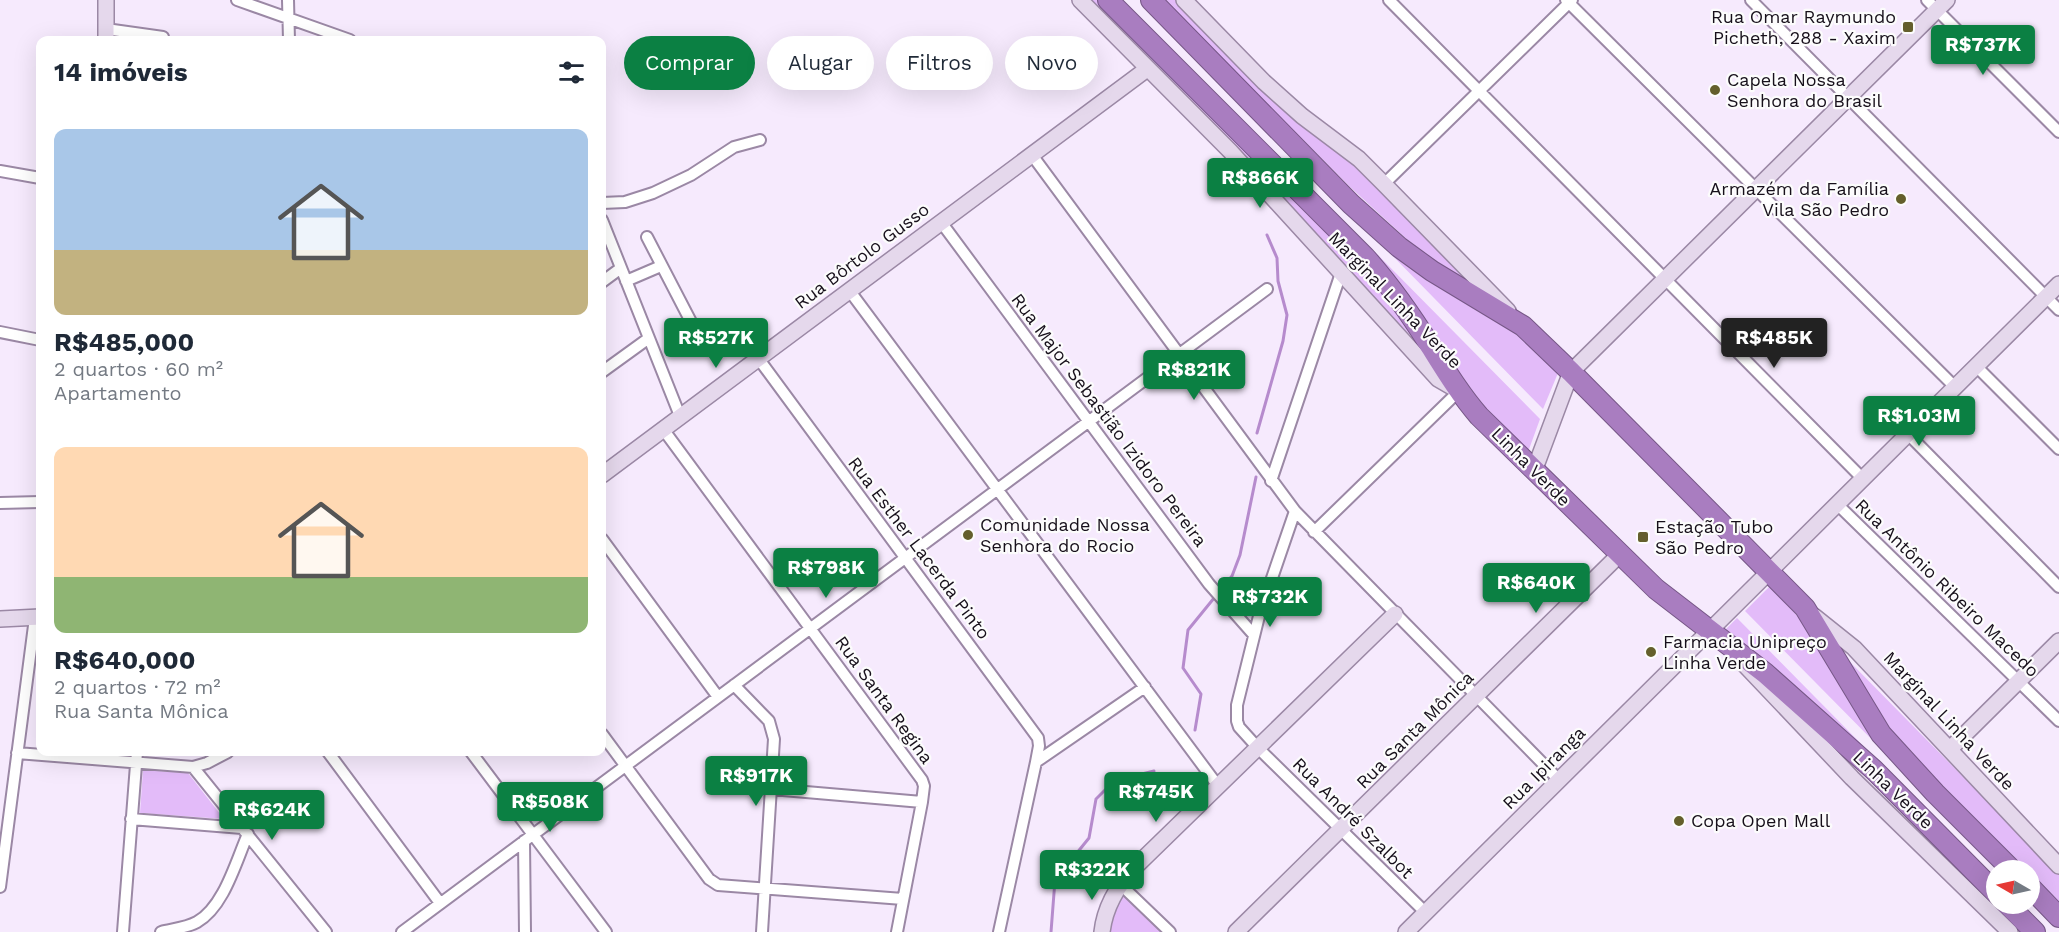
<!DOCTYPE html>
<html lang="pt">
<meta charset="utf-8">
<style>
body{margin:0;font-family:"Work Sans",sans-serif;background:#f2f2f3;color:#1f2937;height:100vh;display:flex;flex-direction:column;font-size:22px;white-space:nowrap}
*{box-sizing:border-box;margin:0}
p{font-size:20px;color:#747a83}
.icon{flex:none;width:33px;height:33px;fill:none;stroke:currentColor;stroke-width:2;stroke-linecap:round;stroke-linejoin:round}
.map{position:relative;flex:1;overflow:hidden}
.details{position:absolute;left:36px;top:36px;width:570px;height:720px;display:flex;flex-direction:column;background:#fff;border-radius:12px;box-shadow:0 6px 24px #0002}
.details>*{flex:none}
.banner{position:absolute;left:624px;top:36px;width:570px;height:54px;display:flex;gap:12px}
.needle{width:39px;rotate:279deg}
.controls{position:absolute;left:1986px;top:860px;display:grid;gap:12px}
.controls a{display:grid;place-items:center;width:54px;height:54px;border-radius:50%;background:#fff;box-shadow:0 6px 24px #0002;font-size:30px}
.price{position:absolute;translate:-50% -51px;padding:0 14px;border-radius:6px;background:#0b8043;color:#fff;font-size:20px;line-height:39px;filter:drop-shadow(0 2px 3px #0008)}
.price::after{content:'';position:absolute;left:50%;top:36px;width:18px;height:14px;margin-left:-9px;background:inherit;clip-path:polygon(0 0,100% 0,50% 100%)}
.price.active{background:#222;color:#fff}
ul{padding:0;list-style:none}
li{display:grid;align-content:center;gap:12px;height:318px;padding:0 18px}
li span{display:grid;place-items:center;height:186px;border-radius:12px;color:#555}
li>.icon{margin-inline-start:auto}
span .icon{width:108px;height:108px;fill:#fffc;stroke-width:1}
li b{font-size:26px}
h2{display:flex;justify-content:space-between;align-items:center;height:72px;padding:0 18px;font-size:26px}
.pill{padding:0 21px;border-radius:27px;background:#fff;box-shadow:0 6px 24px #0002;font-size:21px;line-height:54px}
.pill.active{background:#0b8043;color:#fff}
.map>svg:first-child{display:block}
.green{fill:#e3bbf9}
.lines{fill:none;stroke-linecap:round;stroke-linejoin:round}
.stream{stroke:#b68bcd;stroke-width:3}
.street-casing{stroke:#9b88a5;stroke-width:14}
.secondary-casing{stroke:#9b88a5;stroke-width:18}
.highway-casing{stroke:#765786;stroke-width:22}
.street{stroke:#fff;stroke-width:10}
.secondary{stroke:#e5d8ec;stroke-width:15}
.highway{stroke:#a97dc0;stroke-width:20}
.poi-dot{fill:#645f2c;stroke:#fcfcfc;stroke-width:2}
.labels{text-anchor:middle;stroke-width:4.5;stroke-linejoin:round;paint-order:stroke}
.poi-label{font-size:18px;fill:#17101b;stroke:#fcfcfc;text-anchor:start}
.street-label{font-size:18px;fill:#17101b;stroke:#fcfcfc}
</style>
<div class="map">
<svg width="2059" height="932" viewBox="0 0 2059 932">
<rect width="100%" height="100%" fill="#f6eafd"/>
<path class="green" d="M1090,0H1101L1359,261L1398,309L1434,369L1414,344L1411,336L1295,217Z
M1163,0H1179L1302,126L1342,154L1385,191L1471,283L1425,256L1349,186Z
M1383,242L1515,331L1558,373L1543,409L1381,244Z
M1374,251L1540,419L1528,452L1472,398L1371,254Z
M1770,586L1802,621L1894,762L1745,611Z
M1737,618L1886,769L1722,633Z
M1848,660L2059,874V906L2030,875V870H2025L1890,733Z
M143,770L188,773L224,819L140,813Z
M1123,896L1128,897L1163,932H1106L1118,898Z"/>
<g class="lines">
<path class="stream" d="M1257,433L1283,341L1287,315L1278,281L1277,258L1267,235
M1195,730L1201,694L1183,668L1188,630L1232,576L1240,555L1256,477
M1051,932L1055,880L1089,838L1096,799L1114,781L1154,771"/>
<defs>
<path id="street" d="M237,0L350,40
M288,0L289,40
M1389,0L1863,479
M1566,0L1955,387
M1751,0L2059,310
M1927,0L2059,132
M106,29L163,37
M1032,155L1295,511L1559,780
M0,171L40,178
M1384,184L1572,0
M602,203L625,202L653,193L691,175L734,147L760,140
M602,220L680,416
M941,222L1209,584L1254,635
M647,237L702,343
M626,281L661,266
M602,282L621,268
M849,290L1218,786
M0,332L40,340
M758,358L1038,738L1039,746L1036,762
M1976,366L2059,449
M602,372L649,338
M663,429L922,780L924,786L922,802L897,932
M1908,434L2059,587
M1271,481L1341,273
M0,503L40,502
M1837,504L2059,721
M1295,511L1259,616L1237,705V721L1239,727L1258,748L1425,912
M1314,532L1459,391
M602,539L718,697
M734,685L769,721L774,739L762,932
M602,734L709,879L718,885L903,899
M328,752L440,903
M471,752L606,932
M17,753L193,767L207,763L228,752
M193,767L326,932
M771,789L922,802
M131,819L242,828
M524,841L525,932
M1120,884L1170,932
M0,887L35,618
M123,932L137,752
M161,932C173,929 186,928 197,922C224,907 236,861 248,834
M402,932L1267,289
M999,932L1036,762L1145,687"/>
<path id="secondary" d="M106,0V40
M1080,0L1230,151L1438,379L1457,390
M1184,0L1264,82L1302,116L1359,159L1384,184L1508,311
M1534,471L1571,372L1947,0
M602,475L1147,69
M1814,616L1854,648L2059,866
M0,619L40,617
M1743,663L1852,778L2010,932
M1950,749L2059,641
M1102,932C1105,906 1117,886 1135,867L1395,614
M1236,932L1619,555
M1406,932L2059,284"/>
<path id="highway" d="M1108,0L1365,257C1390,285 1411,315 1431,347C1446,371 1460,394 1479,416L1656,589L1765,673L1874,770L1996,893
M1151,0L1351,204L1399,247L1432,271L1523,326L1571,372L1805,608L1881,734L1935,793L2012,870
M2030,887L2059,917
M2006,903L2035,932"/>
</defs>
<use href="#street" class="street-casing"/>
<use href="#secondary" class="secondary-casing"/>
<use href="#highway" class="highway-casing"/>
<use href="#street" class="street"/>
<use href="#secondary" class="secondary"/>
<use href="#highway" class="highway"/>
</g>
<g class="poi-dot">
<rect x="1902" y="21" width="12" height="12" rx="3"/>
<circle cx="1715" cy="90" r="6"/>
<circle cx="1901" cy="199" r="6"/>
<circle cx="968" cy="535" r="6"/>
<rect x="1637" y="531" width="12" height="12" rx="3"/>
<circle cx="1651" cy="652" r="6"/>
<circle cx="1679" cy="821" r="6"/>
</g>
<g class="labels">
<g class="poi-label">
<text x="1896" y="23" text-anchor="end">Rua Omar Raymundo<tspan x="1896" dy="21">Picheth, 288 - Xaxim</tspan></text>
<text x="1727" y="86">Capela Nossa<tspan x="1727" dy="21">Senhora do Brasil</tspan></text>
<text x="1889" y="195" text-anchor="end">Armazém da Família<tspan x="1889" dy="21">Vila São Pedro</tspan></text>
<text x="980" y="531">Comunidade Nossa<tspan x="980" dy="21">Senhora do Rocio</tspan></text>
<text x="1655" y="533">Estação Tubo<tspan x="1655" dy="21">São Pedro</tspan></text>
<text x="1663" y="648">Farmacia Unipreço<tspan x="1663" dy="21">Linha Verde</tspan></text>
<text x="1691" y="827">Copa Open Mall</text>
</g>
<g class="street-label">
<text transform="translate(862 256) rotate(-37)" y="6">Rua Bôrtolo Gusso</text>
<text transform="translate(1395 300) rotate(46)" y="6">Marginal Linha Verde</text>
<text transform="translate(1109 420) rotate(53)" y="6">Rua Major Sebastião Izidoro Pereira</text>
<text transform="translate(1531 467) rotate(45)" y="6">Linha Verde</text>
<text transform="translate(919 548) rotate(53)" y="6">Rua Esther Lacerda Pinto</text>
<text transform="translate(1947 588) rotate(44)" y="6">Rua Antônio Ribeiro Macedo</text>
<text transform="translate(884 700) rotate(54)" y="6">Rua Santa Regina</text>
<text transform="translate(1949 721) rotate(47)" y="6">Marginal Linha Verde</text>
<text transform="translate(1415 730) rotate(-45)" y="6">Rua Santa Mônica</text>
<text transform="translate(1544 768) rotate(-45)" y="6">Rua Ipiranga</text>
<text transform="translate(1893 790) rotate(44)" y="6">Linha Verde</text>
<text transform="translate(1353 818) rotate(45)" y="6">Rua André Szalbot</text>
</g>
</g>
</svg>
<div class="controls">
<a><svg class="needle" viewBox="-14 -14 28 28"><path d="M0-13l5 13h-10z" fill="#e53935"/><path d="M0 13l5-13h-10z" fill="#747a83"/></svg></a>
</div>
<b class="price" style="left:1983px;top:76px">R$737K</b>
<b class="price" style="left:1260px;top:209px">R$866K</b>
<b class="price" style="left:716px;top:369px">R$527K</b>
<b class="price active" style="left:1774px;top:369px">R$485K</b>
<b class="price" style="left:1194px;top:401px">R$821K</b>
<b class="price" style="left:1919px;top:447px">R$1.03M</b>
<b class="price" style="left:826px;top:599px">R$798K</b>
<b class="price" style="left:1536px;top:614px">R$640K</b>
<b class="price" style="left:1270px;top:628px">R$732K</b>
<b class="price" style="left:756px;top:807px">R$917K</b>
<b class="price" style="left:1156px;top:823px">R$745K</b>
<b class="price" style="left:550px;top:833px">R$508K</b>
<b class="price" style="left:272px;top:841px">R$624K</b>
<b class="price" style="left:1092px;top:901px">R$322K</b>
<div class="banner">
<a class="pill active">Comprar</a>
<a class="pill">Alugar</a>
<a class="pill">Filtros</a>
<a class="pill">Novo</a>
</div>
<section class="details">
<h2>14 imóveis<svg class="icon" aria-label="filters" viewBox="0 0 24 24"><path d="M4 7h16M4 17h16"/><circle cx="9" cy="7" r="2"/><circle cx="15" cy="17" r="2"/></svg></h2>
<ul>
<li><span style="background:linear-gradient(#a9c7e8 65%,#c2b280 0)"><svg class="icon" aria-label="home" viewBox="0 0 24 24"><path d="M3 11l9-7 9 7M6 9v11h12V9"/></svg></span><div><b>R$485,000</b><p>2 quartos · 60 m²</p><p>Apartamento</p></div></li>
<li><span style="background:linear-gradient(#ffd9b3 70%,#8fb573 0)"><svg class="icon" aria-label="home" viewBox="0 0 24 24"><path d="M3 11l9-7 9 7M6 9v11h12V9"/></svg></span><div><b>R$640,000</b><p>2 quartos · 72 m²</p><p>Rua Santa Mônica</p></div></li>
</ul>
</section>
</div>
